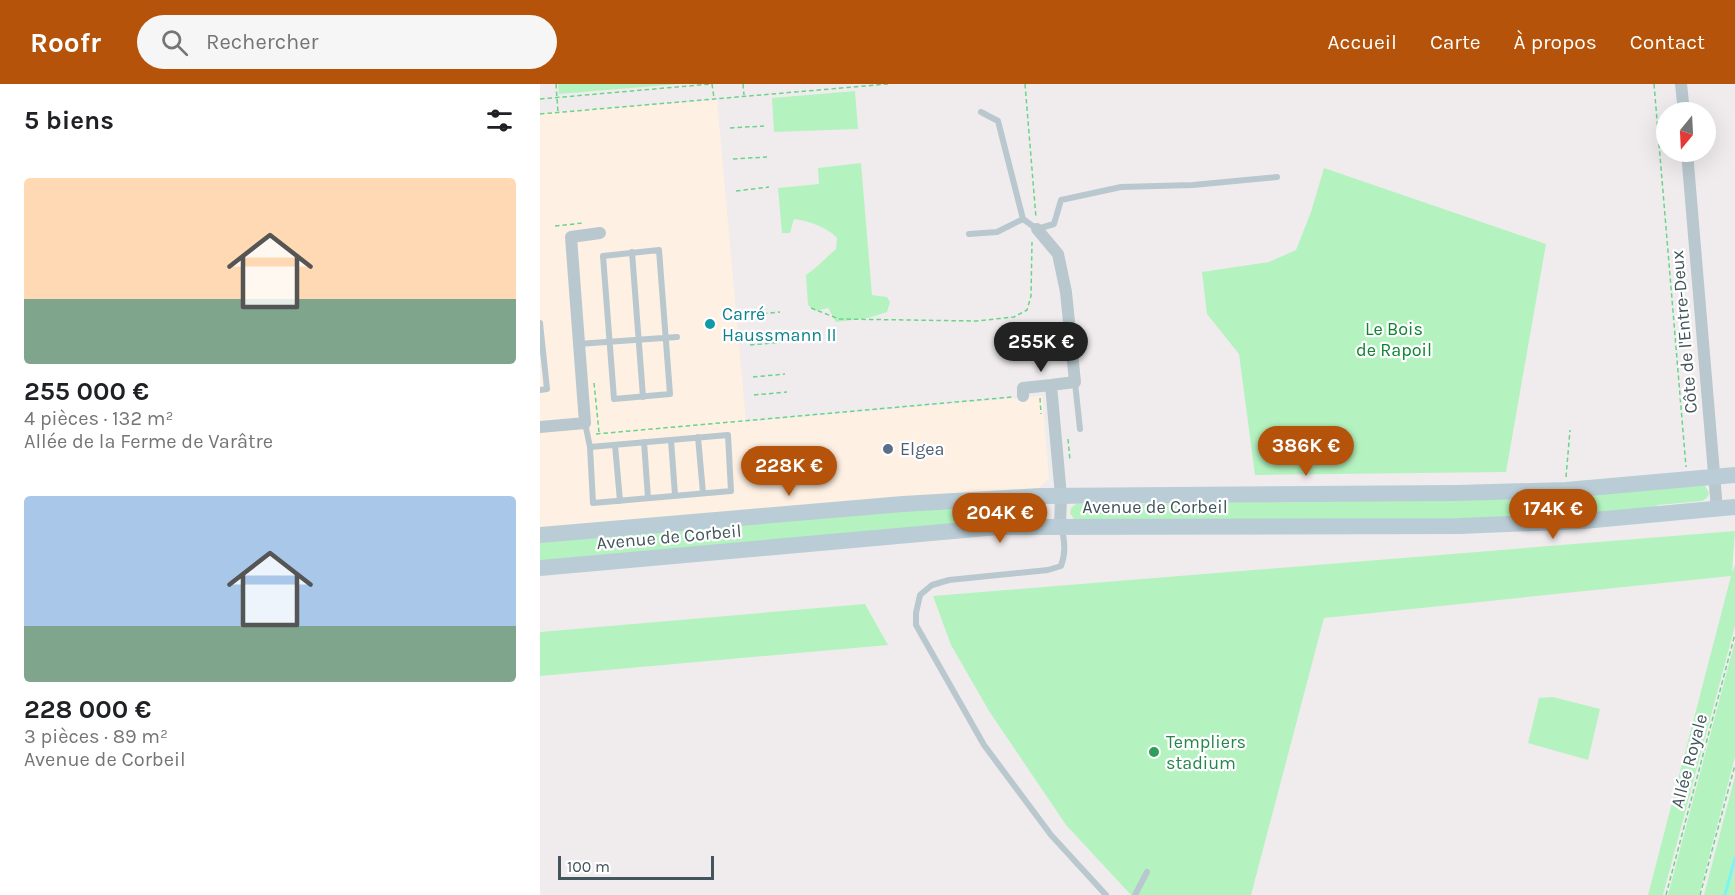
<!DOCTYPE html>
<html lang="fr">
<meta charset="utf-8">
<style>
body{margin:0;font-family:Karla,sans-serif;background:#f6f6f6;color:#202124;height:100vh;display:flex;flex-direction:column;font-size:22px;white-space:nowrap}
*{box-sizing:border-box;margin:0}
p{font-size:20px;color:#757577}
.icon{flex:none;width:33px;height:33px;fill:none;stroke:currentColor;stroke-width:2;stroke-linecap:round;stroke-linejoin:round}
.map{position:relative;flex:1;overflow:hidden}
.sheet{display:flex;flex-direction:column;background:#fff;width:540px}
.sheet>*{flex:none}
.needle{width:39px;rotate:198deg}
.buttons{position:absolute;left:1116px;top:18px;display:grid;gap:12px}
.buttons a{display:grid;place-items:center;width:60px;height:60px;border-radius:50%;background:#fff;box-shadow:0 6px 24px #0002;font-size:30px}
.scale{position:absolute;left:18px;bottom:15px;width:156px;box-sizing:border-box;padding-left:6px;border:3px solid #43555c;border-top:0;font-size:16px;line-height:21px;white-space:nowrap;color:#43555c;-webkit-text-stroke:4px #fff;paint-order:stroke}
.price{position:absolute;translate:-50% -51px;padding:0 14px;border-radius:21px;background:#b45309;color:#fff;font-size:20px;line-height:39px;filter:drop-shadow(0 2px 3px #0008)}
.price::after{content:'';position:absolute;left:50%;top:36px;width:18px;height:14px;margin-left:-9px;background:inherit;clip-path:polygon(0 0,100% 0,50% 100%)}
.price.current{background:#222;color:#fff}
ul{padding:0;list-style:none}
li{display:grid;align-content:center;gap:12px;height:318px;padding:0 24px}
li span{display:grid;place-items:center;height:186px;border-radius:6px;color:#555}
li>.icon{margin-inline-start:auto}
span .icon{width:108px;height:108px;fill:#fffc;stroke-width:1}
li b{font-size:26px}
h2{display:flex;justify-content:space-between;align-items:center;height:72px;padding:0 24px;font-size:26px}
header{display:flex;align-items:center;gap:36px;box-sizing:border-box;height:84px;padding:0 30px;background:#b45309;color:#fff}
header strong{font-size:28px}
nav{display:flex;gap:33px;margin-inline-start:auto;font-size:21px}
.search{width:420px;height:54px;background:#f6f6f6;display:flex;align-items:center;gap:15px;box-sizing:border-box;padding:0 21px;border-radius:33px;color:#757577;font-size:22px}
main{display:flex;flex:1;min-height:0}
.map>svg:first-child{display:block}
.commercial{fill:#fef0e2}
.green{fill:#b4f3c0}
.lines{fill:none;stroke-linecap:round;stroke-linejoin:round}
.stream{stroke:#7cf4f5;stroke-width:3}
.path{stroke:#69d58a;stroke-width:1.5;stroke-dasharray:4.5 3;stroke-linecap:butt}
.lane{stroke:#b9c8ce;stroke-width:6}
.street{stroke:#b9c8ce;stroke-width:12}
.secondary{stroke:#bacdd6;stroke-width:16}
.culture-dot{fill:#0f9aa8;stroke:#fff;stroke-width:2}
.service-dot{fill:#5c6f8a;stroke:#fff;stroke-width:2}
.leisure-dot{fill:#2e9e5b;stroke:#fff;stroke-width:2}
.labels{text-anchor:middle;stroke-width:4.5;stroke-linejoin:round;paint-order:stroke}
.culture-label{font-size:18px;fill:#0d838f;stroke:#fff;text-anchor:start}
.park-label{font-size:18px;fill:#0c8430;stroke:#fff}
.street-label{font-size:18px;fill:#43555c;stroke:#fff}
.service-label{font-size:18px;fill:#4e5e75;stroke:#fff;text-anchor:start}
.leisure-label{font-size:18px;fill:#27864d;stroke:#fff;text-anchor:start}
</style>
<header>
<strong>Roofr</strong>
<div class="search"><svg class="icon" aria-label="search" viewBox="0 0 24 24"><circle cx="10" cy="10" r="6"/><path d="M15 15l6 6"/></svg>Rechercher</div>
<nav><a>Accueil</a><a>Carte</a><a>À propos</a><a>Contact</a></nav>
</header>
<main>
<section class="sheet">
<h2>5 biens<svg class="icon" aria-label="filters" viewBox="0 0 24 24"><path d="M4 7h16M4 17h16"/><circle cx="9" cy="7" r="2"/><circle cx="15" cy="17" r="2"/></svg></h2>
<ul>
<li><span style="background:linear-gradient(#ffd9b3 65%,#7fa58c 0)"><svg class="icon" aria-label="home" viewBox="0 0 24 24"><path d="M3 11l9-7 9 7M6 9v11h12V9"/></svg></span><div><b>255 000 €</b><p>4 pièces · 132 m²</p><p>Allée de la Ferme de Varâtre</p></div></li>
<li><span style="background:linear-gradient(#a9c7e8 70%,#7fa58c 0)"><svg class="icon" aria-label="home" viewBox="0 0 24 24"><path d="M3 11l9-7 9 7M6 9v11h12V9"/></svg></span><div><b>228 000 €</b><p>3 pièces · 89 m²</p><p>Avenue de Corbeil</p></div></li>
</ul>
</section>
<div class="map">
<svg width="1195" height="811" viewBox="0 0 1195 811">
<rect width="100%" height="100%" fill="#f0eced"/>
<path class="commercial" d="M177,16L206,338L502,312L509,395L496,406L0,446V29Z"/>
<path class="green" d="M18,0H139L19,10Z
M315,7L318,45L234,48L232,14Z
M321,79L332,211L347,213L350,218L347,228L328,234L296,238L288,224L275,227L268,221L266,191C277,184 285,174 296,165L297,154C287,143 269,137 254,135L250,149H242L238,104L279,100L278,84Z
M784,84L1006,160L966,388L715,391L699,270L667,230L662,188L729,178L756,166L771,128Z
M1164,400L1169,409L1167,414L1162,417L1118,421L1108,426L972,436L535,437L530,429L531,424L536,420H604L615,415Z
M497,415V434L446,435L430,441L0,478V455Z
M1195,447L1192,488L1195,481V542L1123,811H1108L1191,492L784,534L711,811H591L526,741L449,627L411,561L393,512Z
M325,520L348,561L0,592V548Z
M1195,557V673L1159,811H1128Z
M1013,613L1060,625L1048,676L988,659L999,614Z
M1195,692V811H1164Z"/>
<g class="lines">
<path class="stream" d="M1185,811L1195,774"/>
<path class="path" d="M16,0L18,29
M172,0L174,14
M203,0L204,11
M485,0L496,134
M1114,0L1146,383
M0,15L171,0
M0,30L348,0
M190,44L224,42
M193,75L227,73
M196,107L229,103
M15,142L43,139
M271,224L299,235L436,237L474,233L487,226L491,212L492,158
M208,231L240,228
M210,261L243,258
M213,293L245,290
M54,299L59,348
M214,311L247,308
M500,314L501,330
M56,350L472,313
M528,355L530,377
M1026,393L1030,346
M1126,811L1195,550
M1160,811L1195,681"/>
<path class="lane" d="M441,28L458,37L483,135L497,145L514,140L521,116L581,103L653,101L737,93
M429,150L457,148L483,135
M119,166L130,310L74,315L63,172Z
M92,168L103,313
M0,239L7,305L0,306
M38,260L137,253
M535,299L540,345
M45,339L50,363L53,419L191,407L188,351L50,363
M158,353L163,409
M131,356L135,411
M104,358L108,414
M75,361L80,417
M521,443C525,456 526,469 521,482L508,486L409,496L392,501L380,511L376,529V541L444,661L511,751L566,811
M595,811L607,788"/>
<path class="street" d="M1141,0L1144,28
M1147,68L1177,425
M497,145L518,170L526,208L535,298L511,301L521,412L520,443
M483,312V304L511,301
M0,343L45,339L31,153L60,149"/>
<path class="secondary" d="M0,451L363,420L500,412L917,409L1026,406L1195,391
M0,484L458,443L920,442L1043,437L1195,423"/>
</g>
<circle class="culture-dot" cx="170" cy="240" r="6"/>
<circle class="service-dot" cx="348" cy="365" r="6"/>
<circle class="leisure-dot" cx="614" cy="668" r="6"/>
<g class="labels">
<g class="culture-label">
<text x="182" y="236">Carré<tspan x="182" dy="21">Haussmann II</tspan></text>
</g>
<g class="park-label">
<text x="854" y="251">Le Bois<tspan x="854" dy="21">de Rapoil</tspan></text>
</g>
<g class="street-label">
<text transform="translate(1144 248) rotate(-95)" y="6">Côte de l'Entre-Deux</text>
<text x="615" y="429">Avenue de Corbeil</text>
<text transform="translate(129 453) rotate(-5)" y="6">Avenue de Corbeil</text>
<text transform="translate(1149 677) rotate(-75)" y="6">Allée Royale</text>
</g>
<g class="service-label">
<text x="360" y="371">Elgea</text>
</g>
<g class="leisure-label">
<text x="626" y="664">Templiers<tspan x="626" dy="21">stadium</tspan></text>
</g>
</g>
</svg>
<div class="buttons">
<a><svg class="needle" viewBox="-14 -14 28 28"><path d="M0-13l5 13h-10z" fill="#e53935"/><path d="M0 13l5-13h-10z" fill="#757577"/></svg></a>
</div>
<div class="scale">100 m</div>
<b class="price current" style="left:501px;top:289px">255K €</b>
<b class="price" style="left:766px;top:393px">386K €</b>
<b class="price" style="left:249px;top:413px">228K €</b>
<b class="price" style="left:1013px;top:456px">174K €</b>
<b class="price" style="left:460px;top:460px">204K €</b>
</div>
</main>
